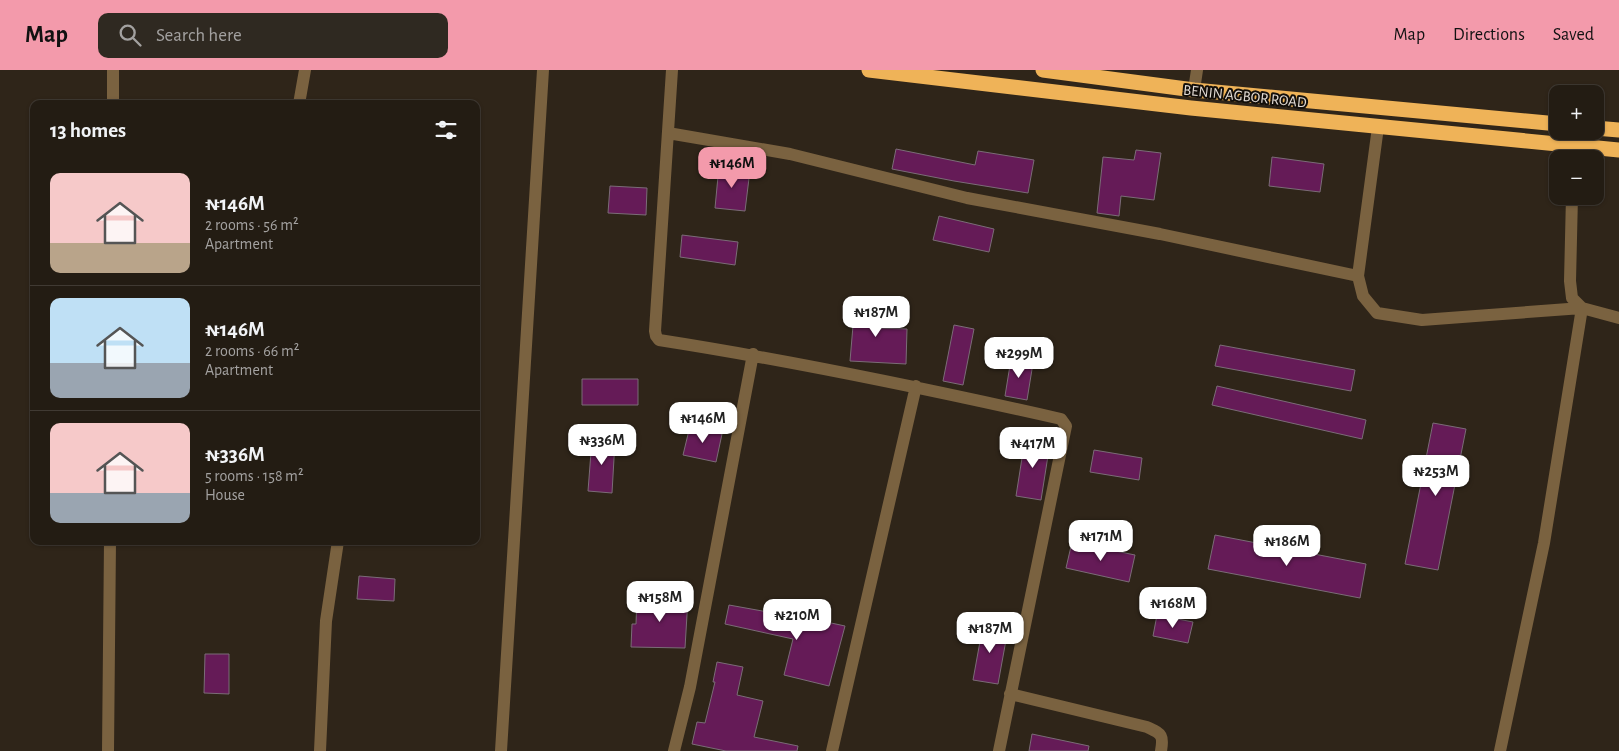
<!DOCTYPE html>
<meta charset="utf-8">
<style>
body{margin:0;font-family:"Alegreya Sans",sans-serif;background:#2f2921;color:#f1f3f6;height:100vh;display:flex;flex-direction:column;font-size:19px;white-space:nowrap}
*{box-sizing:border-box;margin:0}
p{font-size:16px;color:#a3a1a0}
.icon{flex:none;width:28px;height:28px;fill:none;stroke:currentColor;stroke-width:2;stroke-linecap:round;stroke-linejoin:round}
.map{position:relative;flex:1;overflow:hidden}
.sheet{position:absolute;left:30px;top:30px;width:450px;height:445px;display:flex;flex-direction:column;background:#231c13;border-radius:10px;box-shadow:0 1px 4px #0004,0 0 0 1px #403a33}
.sheet>*{flex:none}
.fabs{position:absolute;left:1549px;top:15px;display:grid;gap:10px}
.fabs a{display:grid;place-items:center;width:55px;height:55px;border-radius:10px;background:#231c13;box-shadow:0 1px 4px #0004,0 0 0 1px #403a33;font-size:25px}
.price{position:absolute;translate:-50% -42px;padding:0 11px;border-radius:10px;background:#fff;color:#222;font-size:16px;line-height:32px;filter:drop-shadow(0 1px 2px #0008)}
.price::after{content:'';position:absolute;left:50%;top:30px;width:15px;height:11px;margin-left:-8px;background:inherit;clip-path:polygon(0 0,100% 0,50% 100%)}
.price.selected{background:#f39aab;color:#111}
ul{padding:0;list-style:none}
li{display:flex;align-items:center;gap:15px;height:125px;padding:0 20px}
li+li{border-top:1px solid #403a33}
li span{display:grid;place-items:center;flex:none;width:140px;height:100px;border-radius:10px;color:#555}
li>.icon{margin-inline-start:auto}
span .icon{width:60px;height:60px;fill:#fffc;stroke-width:1}
li b{font-size:21px}
h2{display:flex;justify-content:space-between;align-items:center;height:60px;padding:0 20px;font-size:21px}
header{display:flex;align-items:center;gap:30px;box-sizing:border-box;height:70px;padding:0 25px;background:#f39aab;color:#111}
header strong{font-size:24px}
nav{display:flex;gap:28px;margin-inline-start:auto;font-size:18px}
.search{width:350px;height:45px;background:#2f2921;display:flex;align-items:center;gap:12px;box-sizing:border-box;padding:0 18px;border-radius:10px;color:#a3a1a0;font-size:19px}
.map>svg:first-child{display:block}
.building{fill:#651b57;stroke:#7b6c77}
.lines{fill:none;stroke-linecap:round;stroke-linejoin:round}
.minor{stroke:#7a6240;stroke-width:12}
.highway{stroke:#efb358;stroke-width:15}
.labels{text-anchor:middle;stroke-width:4;stroke-linejoin:round;paint-order:stroke}
.street-label{font-size:15px;fill:#e3dcd5;stroke:#130f0a}
</style>
<header>
<strong>Map</strong>
<div class="search"><svg class="icon" aria-label="search" viewBox="0 0 24 24"><circle cx="10" cy="10" r="6"/><path d="M15 15l6 6"/></svg>Search here</div>
<nav><a>Map</a><a>Directions</a><a>Saved</a></nav>
</header>
<div class="map">
<svg width="1619" height="681" viewBox="0 0 1619 681">
<rect width="100%" height="100%" fill="#2f2519"/>
<path class="building" d="M896,79L975,95L978,81L1034,90L1028,123L954,111L892,99Z
M1136,80L1161,83L1154,130L1121,126L1119,146L1097,143L1103,87L1134,90Z
M1272,87L1324,94L1320,122L1269,116Z
M719,96L750,100L745,141L715,138Z
M610,116L647,118L646,145L608,143Z
M939,146L994,159L989,182L933,170Z
M682,165L738,172L735,195L680,187Z
M855,232L878,234L876,258L907,259L906,294L850,291Z
M954,255L974,259L963,315L943,311Z
M1220,275L1355,300L1351,321L1215,296Z
M1011,289L1033,293L1027,330L1005,326Z
M582,309H638V335H582Z
M1217,316L1366,350L1362,369L1212,335Z
M1433,353L1466,359L1438,500L1405,494Z
M690,356L722,364L716,392L683,385Z
M592,369L615,371L612,423L588,421Z
M1025,369L1050,373L1041,430L1016,426Z
M1094,380L1142,388L1139,410L1090,402Z
M1215,465L1366,494L1360,528L1208,499Z
M1072,472L1135,485L1129,512L1066,498Z
M359,506L395,509L394,531L357,529Z
M637,526L688,528L685,578L631,577L632,554H636Z
M729,535L790,546V544L845,556L829,616L784,605L793,569L725,554Z
M1157,545L1193,552L1188,573L1153,566Z
M983,555L1008,559L998,614L973,610Z
M205,584H229V624L204,623Z
M717,592L743,597L737,625L763,631L754,667L798,676L797,681H726L692,674L697,652L705,653L715,612H713Z
M1032,664L1089,676L1088,681H1029Z"/>
<g class="lines">
<path class="minor" d="M672,0L655,261L656,266L659,270C794,291 928,319 1061,349L1066,356L999,681
M1194,20L1197,0
M113,34V0
M299,34L305,0
M1378,57L1358,206L1363,226L1377,243L1422,250L1582,238L1544,473L1500,681
M668,63L790,84L967,128L1160,164L1358,206
M1572,89V76
M1572,126L1570,211L1572,228L1582,238L1619,248
M1010,624L1147,657C1161,664 1164,664 1161,681
M108,681L110,471
M320,681L326,551L338,471
M501,681L543,0
M674,681L690,617L753,284
M832,681L916,316"/>
<path class="highway" d="M869,0L1191,38L1619,80
M1043,0L1194,20L1558,54
M1595,58L1619,60"/>
</g>
<g class="labels">
<g class="street-label">
<text transform="translate(1245 26) rotate(6)" y="5">BENIN AGBOR ROAD</text>
</g>
</g>
</svg>
<div class="fabs">
<a>+</a>
<a>−</a>
</div>
<b class="price selected" style="left:732px;top:119px">₦146M</b>
<b class="price" style="left:876px;top:268px">₦187M</b>
<b class="price" style="left:1019px;top:309px">₦299M</b>
<b class="price" style="left:703px;top:374px">₦146M</b>
<b class="price" style="left:602px;top:396px">₦336M</b>
<b class="price" style="left:1033px;top:399px">₦417M</b>
<b class="price" style="left:1436px;top:427px">₦253M</b>
<b class="price" style="left:1101px;top:492px">₦171M</b>
<b class="price" style="left:1287px;top:497px">₦186M</b>
<b class="price" style="left:660px;top:553px">₦158M</b>
<b class="price" style="left:1173px;top:559px">₦168M</b>
<b class="price" style="left:797px;top:571px">₦210M</b>
<b class="price" style="left:990px;top:584px">₦187M</b>
<section class="sheet">
<h2>13 homes<svg class="icon" aria-label="filters" viewBox="0 0 24 24"><path d="M4 7h16M4 17h16"/><circle cx="9" cy="7" r="2"/><circle cx="15" cy="17" r="2"/></svg></h2>
<ul>
<li><span style="background:linear-gradient(#f6c9c9 70%,#b9a48a 0)"><svg class="icon" aria-label="home" viewBox="0 0 24 24"><path d="M3 11l9-7 9 7M6 9v11h12V9"/></svg></span><div><b>₦146M</b><p>2 rooms · 56 m²</p><p>Apartment</p></div></li>
<li><span style="background:linear-gradient(#bfe0f5 65%,#9aa5b1 0)"><svg class="icon" aria-label="home" viewBox="0 0 24 24"><path d="M3 11l9-7 9 7M6 9v11h12V9"/></svg></span><div><b>₦146M</b><p>2 rooms · 66 m²</p><p>Apartment</p></div></li>
<li><span style="background:linear-gradient(#f6c9c9 70%,#9aa5b1 0)"><svg class="icon" aria-label="home" viewBox="0 0 24 24"><path d="M3 11l9-7 9 7M6 9v11h12V9"/></svg></span><div><b>₦336M</b><p>5 rooms · 158 m²</p><p>House</p></div></li>
</ul>
</section>
</div>
